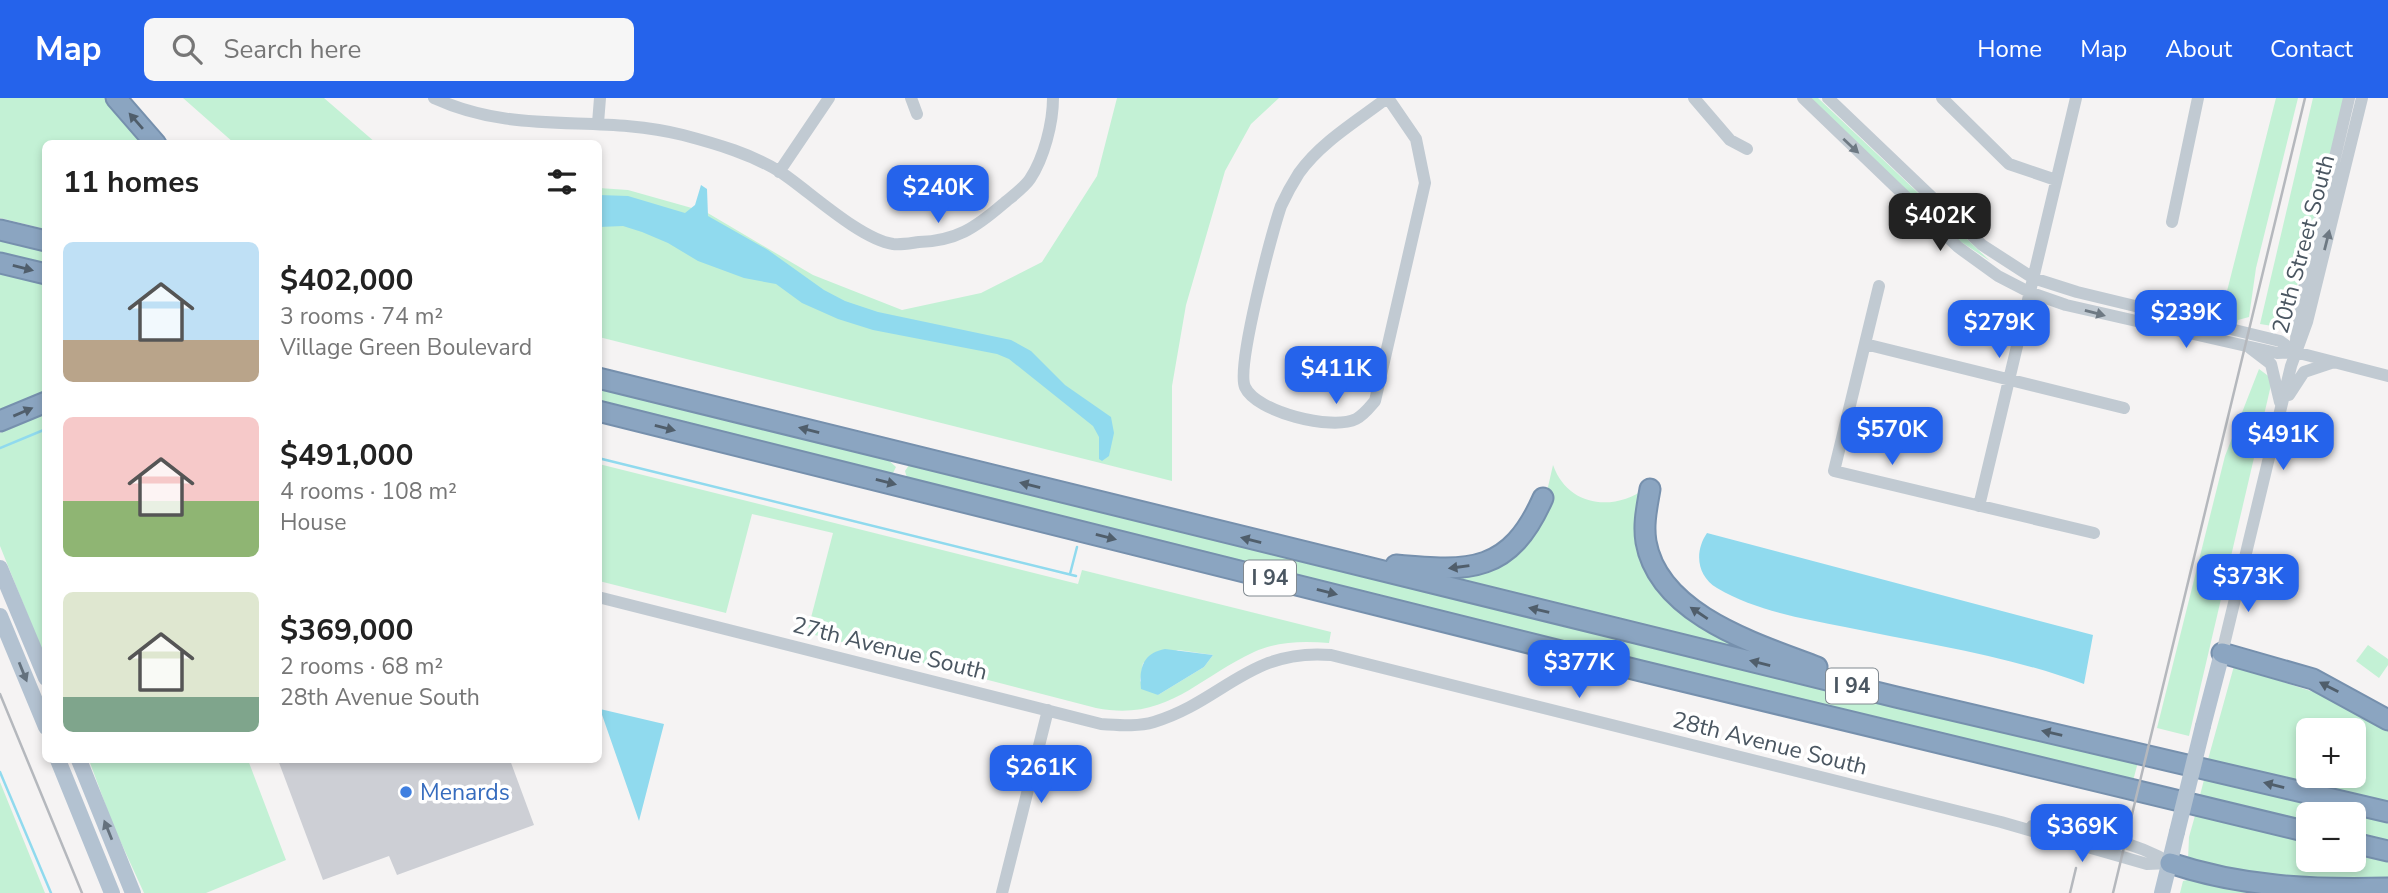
<!DOCTYPE html>
<meta charset="utf-8">
<style>
body{margin:0;font-family:"Nunito Sans",sans-serif;background:#f6f6f6;color:#222;height:100vh;display:flex;flex-direction:column;font-size:26px;white-space:nowrap}
*{box-sizing:border-box;margin:0}
p{font-size:23px;color:#767676}
.icon{flex:none;width:38px;height:38px;fill:none;stroke:currentColor;stroke-width:2;stroke-linecap:round;stroke-linejoin:round}
.map{position:relative;flex:1;overflow:hidden}
.details{position:absolute;left:42px;top:42px;width:560px;height:623px;display:flex;flex-direction:column;background:#fff;border-radius:10px;box-shadow:0 4px 10px #0003}
.details>*{flex:none}
.fabs{position:absolute;left:2296px;top:620px;display:grid;gap:14px}
.fabs a{display:grid;place-items:center;width:70px;height:70px;border-radius:10px;background:#fff;box-shadow:0 4px 10px #0003;font-size:35px}
.price{position:absolute;translate:-50% -60px;padding:0 16px;border-radius:14px;background:#2563eb;color:#fff;font-size:23px;line-height:46px;filter:drop-shadow(0 2px 4px #0008)}
.price::after{content:'';position:absolute;left:50%;top:42px;width:21px;height:16px;margin-left:-10px;background:inherit;clip-path:polygon(0 0,100% 0,50% 100%)}
.price.on{background:#222;color:#fff}
ul{padding:0;list-style:none}
li{display:flex;align-items:center;gap:21px;height:175px;padding:0 21px}
li span{display:grid;place-items:center;flex:none;width:196px;height:140px;border-radius:10px;color:#555}
li>.icon{margin-inline-start:auto}
span .icon{width:84px;height:84px;fill:#fffc;stroke-width:1}
li b{font-size:30px}
h2{display:flex;justify-content:space-between;align-items:center;height:84px;padding:0 21px;font-size:30px}
header{display:flex;align-items:center;gap:42px;box-sizing:border-box;height:98px;padding:0 35px;background:#2563eb;color:#fff}
header strong{font-size:33px}
nav{display:flex;gap:38px;margin-inline-start:auto;font-size:24px}
.search{width:490px;height:63px;background:#f6f6f6;display:flex;align-items:center;gap:18px;box-sizing:border-box;padding:0 24px;border-radius:10px;color:#767676;font-size:26px}
.map>svg:first-child{display:block}
.green{fill:#c3f1d5;fill-rule:evenodd}
.water{fill:#90daee}
.lines{fill:none;stroke-linecap:round;stroke-linejoin:round}
.stream{stroke:#90daee;stroke-width:2.5}
.building{fill:#cdcfd5}
.highway-casing{stroke:#7690ad;stroke-width:23}
.minor{stroke:#c1cad2;stroke-width:12}
.major{stroke:#b3c2d1;stroke-width:16}
.highway{stroke:#8ba5c1;stroke-width:19}
.rail{stroke:#b5b8bd;stroke-width:2.5}
.major-bridge{stroke:#b3c2d1;stroke-width:16}
.oneway{fill:#505e6b}
.oneway2{fill:#6e7983}
.oneway3{fill:#64717d}
.shop-dot{fill:#3f7fe0;stroke:#fff;stroke-width:2.5}
.labels{text-anchor:middle;stroke-width:7;stroke-linejoin:round;paint-order:stroke}
.shield{fill:#fff;stroke:#808990;stroke-width:2}
.shield-label{font-size:21px;font-weight:bold;fill:#4a5661}
.street-label{font-size:23px;fill:#4a5661;stroke:#fff}
.shop-label{font-size:23px;fill:#366cbe;stroke:#fff;text-anchor:start}
</style>
<header>
<strong>Map</strong>
<div class="search"><svg class="icon" aria-label="search" viewBox="0 0 24 24"><circle cx="10" cy="10" r="6"/><path d="M15 15l6 6"/></svg>Search here</div>
<nav><a>Home</a><a>Map</a><a>About</a><a>Contact</a></nav>
</header>
<div class="map">
<svg width="2388" height="795" viewBox="0 0 2388 795">
<rect width="100%" height="100%" fill="#f5f3f3"/>
<path class="green" d="M0,0H108L148,45L46,46L45,131L0,120Z
M183,0H324L376,45H234Z
M1117,0H1279L1251,26L1225,73L1186,207L1172,288V383L599,239V90L628,92L706,114L813,177L902,212L981,195L1042,164L1097,78Z
M1809,0H1818L1990,163L1952,138Z
M2276,0H2298L2256,170L2249,219L2238,222L2236,229L2215,224L2226,197Z
M2313,0H2345L2287,227L2285,230L2260,226Z
M0,141L45,152V166L0,155Z
M0,176L46,187L45,298L0,317Z
M2259,271L2271,280V287L2189,638L2157,630L2225,358Z
M599,288L885,359L896,369L892,377L599,305Z
M45,316V560L0,448V335Z
M599,366L1078,486L1082,472L1331,534L1329,545C1304,543 1278,543 1254,554C1196,581 1166,624 1096,610L807,535L833,435L752,416L726,515L599,483ZM1178,552L1213,557L1204,569L1158,597L1140,583L1143,565Z
M909,367L923,368L2138,664L2133,683L915,384L907,380L905,373Z
M1553,367C1568,409 1614,414 1646,390L1652,477L1777,560L1435,479L1478,474L1543,411Z
M2368,547L2388,561V567L2379,580L2356,563Z
M2234,568L2326,598L2388,631V707L2207,665ZM2308,632H2354V677H2308Z
M89,662H248L286,762L206,795H144L113,727Z
M2205,678L2352,716H2308V726L2199,701Z
M0,684L45,795H0Z
M2196,714L2308,742V761H2354V753L2388,761V784H2279L2188,762L2189,739Z
M2354,716L2388,724V745L2354,737Z
M2196,780L2281,795H2180L2183,783Z"/>
<path class="water" d="M701,87L707,91L708,118L768,152L824,192L845,203L878,214L1011,242L1031,253L1065,287L1111,319L1114,335L1109,358L1102,363L1099,361V339L1093,328L1009,261L997,256L873,232L838,221L802,205L776,186L744,180L698,163L668,145L642,134L623,128L599,129V97L628,98L685,115L695,107Z
M1707,435L2093,537L2084,586C2007,557 1925,546 1845,529C1801,520 1756,513 1717,490C1697,478 1694,454 1707,435Z
M1165,551L1213,557L1204,569L1158,597L1141,591C1139,570 1143,555 1165,551Z
M600,611L664,626L639,723Z"/>
<g class="lines">
<path class="stream" d="M0,350L46,331
M598,360L1076,478
M1070,476L1077,449
M0,674L51,795"/>
</g>
<path class="building" d="M278,662H510L534,727L397,777L389,758L323,782Z"/>
<g class="lines">
<defs>
<path id="highway" d="M116,0L156,46
M0,132L46,143
M0,165L46,176
M598,280L1896,599L2388,714
M598,313L1641,573L2308,734
M0,323L46,304
M1650,391C1647,409 1643,426 1646,444C1659,517 1757,546 1817,569
M1396,467C1470,474 1510,475 1543,400
M2222,555L2313,581L2388,622
M2354,745L2388,753
M2170,765C2242,789 2312,792 2388,790"/>
</defs>
<use href="#highway" class="highway-casing"/>
<path class="minor" d="M434,0C519,39 596,15 683,37C717,46 752,56 782,75C810,94 860,141 893,146C901,147 911,145 919,144C956,143 975,130 1003,106C1011,99 1024,90 1030,81C1044,60 1053,25 1053,0
M911,0L917,16
M1387,0C1357,23 1321,44 1299,75C1292,86 1286,97 1281,108C1272,134 1236,269 1245,289C1256,314 1332,333 1356,321C1364,317 1369,310 1375,303L1425,85L1416,41L1388,0
M1694,0L1730,42L1747,51
M1803,0L1958,149L1998,178L2029,194L2066,207L2277,255L2295,254
M1828,0L1982,147L2033,180L2077,194L2280,243L2295,254L2388,278
M1942,0L2009,66L2056,82
M598,25L600,0
M779,74L829,0
M2172,124L2198,0
M1879,188L1834,373L2094,435
M2296,243L2297,220L2349,0
M1865,246L2124,310
M2250,250L2271,266L2280,304
M2289,297L2304,274L2334,264
M1979,408L2076,0
M598,499L1101,626C1119,627 1137,629 1154,624C1223,603 1250,550 1331,557L2001,724L2147,766L2170,765
M2222,555L2291,268L2307,224L2362,0
M2032,728C2078,735 2131,740 2170,765
M1002,795L1048,612"/>
<path class="major" d="M0,470L46,580
M0,518L46,629
M2203,628L2222,555
M58,662L112,795
M79,662L133,795
M2162,795L2177,734"/>
<use href="#highway" class="highway"/>
<path class="rail" d="M0,596L82,795
M2070,795L2076,770
M2113,795L2305,0"/>
<path class="major-bridge" d="M2177,734L2203,628"/>
</g>
<defs><path id="oneway-solid" d="M-6-.8H1V-3.2L6.5 0L1 3.2V.8H-6Z" transform="scale(1.75)"/></defs>
<g class="oneway">
<use href="#oneway-solid" transform="translate(136 23) rotate(-131)"/>
<use href="#oneway-solid" transform="translate(23 170) rotate(14)"/>
<use href="#oneway-solid" transform="translate(23 314) rotate(-23)"/>
<use href="#oneway-solid" transform="translate(665 330) rotate(14)"/>
<use href="#oneway-solid" transform="translate(809 332) rotate(-166)"/>
<use href="#oneway-solid" transform="translate(886 384) rotate(14)"/>
<use href="#oneway-solid" transform="translate(1030 387) rotate(-166)"/>
<use href="#oneway-solid" transform="translate(1106 439) rotate(14)"/>
<use href="#oneway-solid" transform="translate(1251 442) rotate(-166)"/>
<use href="#oneway-solid" transform="translate(1459 469) rotate(172)"/>
<use href="#oneway-solid" transform="translate(1327 494) rotate(14)"/>
<use href="#oneway-solid" transform="translate(1539 512) rotate(-167)"/>
<use href="#oneway-solid" transform="translate(1699 515) rotate(-146)"/>
<use href="#oneway-solid" transform="translate(1760 565) rotate(-166)"/>
<use href="#oneway-solid" transform="translate(2329 589) rotate(-153)"/>
<use href="#oneway-solid" transform="translate(2052 635) rotate(-167)"/>
<use href="#oneway-solid" transform="translate(2274 687) rotate(-166)"/>
</g>
<g class="oneway2">
<use href="#oneway-solid" transform="translate(1851 48) rotate(43)"/>
<use href="#oneway-solid" transform="translate(2327 142) rotate(-76)"/>
<use href="#oneway-solid" transform="translate(2095 215) rotate(15)"/>
</g>
<g class="oneway3">
<use href="#oneway-solid" transform="translate(23 574) rotate(68)"/>
<use href="#oneway-solid" transform="translate(108 732) rotate(-112)"/>
</g>
<circle class="shop-dot" cx="406" cy="694" r="7"/>
<g class="labels">
<g class="shield">
<rect x="1244" y="462.5" width="52" height="35" rx="5"/>
<rect x="1826" y="570.5" width="52" height="35" rx="5"/>
</g>
<g class="shield-label">
<text x="1270" y="487">I 94</text>
<text x="1852" y="595">I 94</text>
</g>
<g class="street-label">
<text transform="translate(2303 146) rotate(-75)" y="8">20th Street South</text>
<text transform="translate(890 550) rotate(14)" y="8">27th Avenue South</text>
<text transform="translate(1770 645) rotate(14)" y="8">28th Avenue South</text>
</g>
<g class="shop-label">
<text x="420" y="702">Menards</text>
</g>
</g>
</svg>
<div class="fabs">
<a>+</a>
<a>−</a>
</div>
<b class="price" style="left:938px;top:127px">$240K</b>
<b class="price on" style="left:1940px;top:155px">$402K</b>
<b class="price" style="left:2186px;top:252px">$239K</b>
<b class="price" style="left:1999px;top:262px">$279K</b>
<b class="price" style="left:1336px;top:308px">$411K</b>
<b class="price" style="left:1892px;top:369px">$570K</b>
<b class="price" style="left:2283px;top:374px">$491K</b>
<b class="price" style="left:2248px;top:516px">$373K</b>
<b class="price" style="left:1579px;top:602px">$377K</b>
<b class="price" style="left:1041px;top:707px">$261K</b>
<b class="price" style="left:2082px;top:766px">$369K</b>
<section class="details">
<h2>11 homes<svg class="icon" aria-label="filters" viewBox="0 0 24 24"><path d="M4 7h16M4 17h16"/><circle cx="9" cy="7" r="2"/><circle cx="15" cy="17" r="2"/></svg></h2>
<ul>
<li><span style="background:linear-gradient(#bfe0f5 70%,#b9a48a 0)"><svg class="icon" aria-label="home" viewBox="0 0 24 24"><path d="M3 11l9-7 9 7M6 9v11h12V9"/></svg></span><div><b>$402,000</b><p>3 rooms · 74 m²</p><p>Village Green Boulevard</p></div></li>
<li><span style="background:linear-gradient(#f6c9c9 60%,#8fb573 0)"><svg class="icon" aria-label="home" viewBox="0 0 24 24"><path d="M3 11l9-7 9 7M6 9v11h12V9"/></svg></span><div><b>$491,000</b><p>4 rooms · 108 m²</p><p>House</p></div></li>
<li><span style="background:linear-gradient(#dfe7d0 75%,#7fa58c 0)"><svg class="icon" aria-label="home" viewBox="0 0 24 24"><path d="M3 11l9-7 9 7M6 9v11h12V9"/></svg></span><div><b>$369,000</b><p>2 rooms · 68 m²</p><p>28th Avenue South</p></div></li>
</ul>
</section>
</div>
